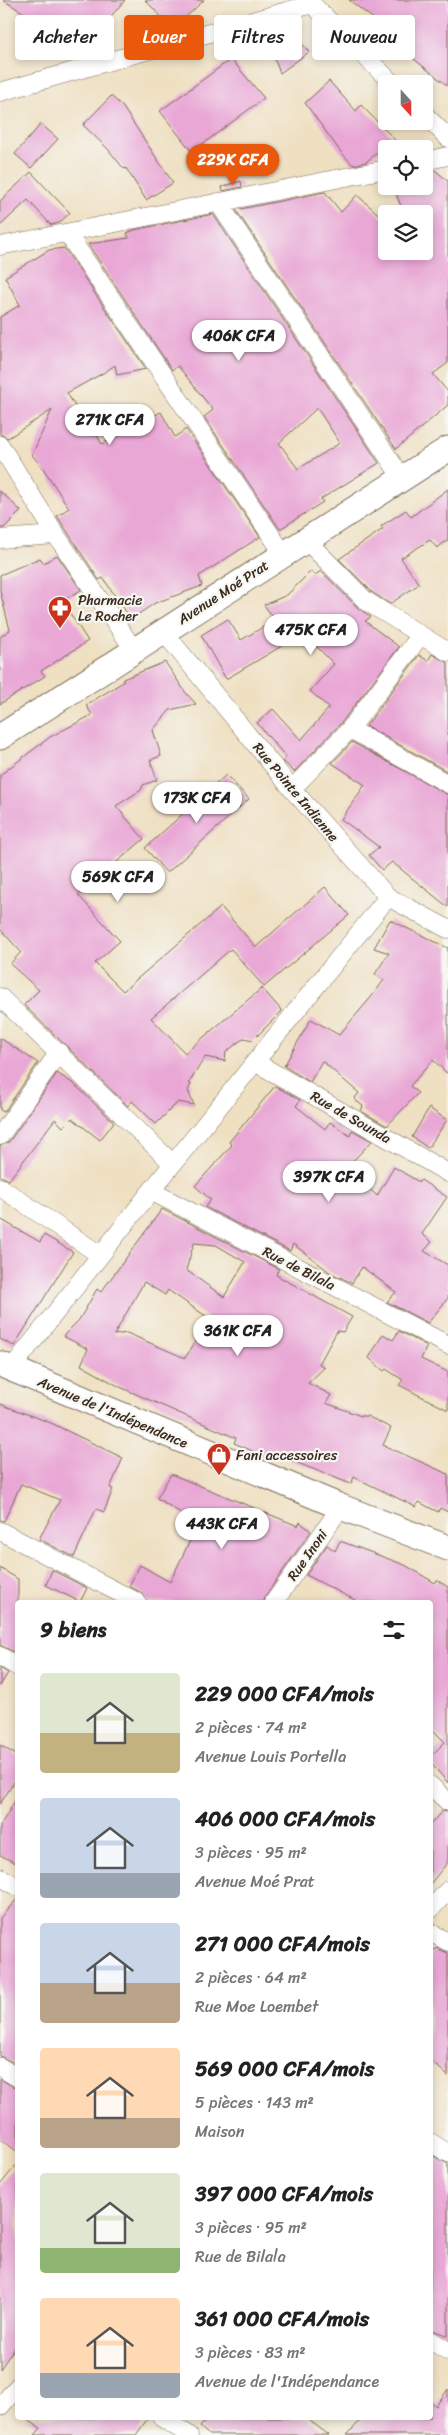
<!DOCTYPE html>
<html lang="fr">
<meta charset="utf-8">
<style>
body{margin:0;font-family:Sriracha,sans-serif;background:#f6f6f6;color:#222;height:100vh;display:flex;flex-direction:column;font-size:19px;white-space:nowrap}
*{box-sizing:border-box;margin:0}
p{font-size:16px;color:#767676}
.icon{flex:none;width:28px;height:28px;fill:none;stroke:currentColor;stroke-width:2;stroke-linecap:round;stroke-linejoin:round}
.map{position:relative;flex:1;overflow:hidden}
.sheet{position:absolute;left:15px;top:1600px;width:418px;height:820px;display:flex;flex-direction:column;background:#fff;border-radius:5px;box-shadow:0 2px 8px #0003}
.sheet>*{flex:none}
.banner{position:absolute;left:15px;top:15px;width:419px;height:45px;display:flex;gap:10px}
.needle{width:32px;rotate:159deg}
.buttons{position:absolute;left:378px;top:75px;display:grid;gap:10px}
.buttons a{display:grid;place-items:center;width:55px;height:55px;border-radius:5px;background:#fff;box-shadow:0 2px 8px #0003;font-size:25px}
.price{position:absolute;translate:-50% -42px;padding:0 11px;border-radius:18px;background:#fff;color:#222;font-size:16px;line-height:32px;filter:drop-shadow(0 1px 2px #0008)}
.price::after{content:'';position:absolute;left:50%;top:30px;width:15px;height:11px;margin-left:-8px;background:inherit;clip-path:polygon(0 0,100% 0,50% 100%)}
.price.selected{background:#ea580c;color:#fff}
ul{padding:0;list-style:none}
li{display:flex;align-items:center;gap:15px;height:125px;padding:0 25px}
li span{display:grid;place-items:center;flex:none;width:140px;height:100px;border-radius:5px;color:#555}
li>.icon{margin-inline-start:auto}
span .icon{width:60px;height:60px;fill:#fffc;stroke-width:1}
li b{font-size:21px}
h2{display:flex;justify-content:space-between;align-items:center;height:60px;padding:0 25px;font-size:21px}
.chip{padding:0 18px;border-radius:5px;background:#fff;box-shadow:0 2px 8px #0003;font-size:18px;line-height:45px}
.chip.selected{background:#ea580c;color:#fff}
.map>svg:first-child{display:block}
.building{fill:#e9a7d6;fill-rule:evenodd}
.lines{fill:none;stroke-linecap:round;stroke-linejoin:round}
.street-casing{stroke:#7a6a57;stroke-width:19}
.secondary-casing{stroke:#7a6a57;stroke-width:27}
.street{stroke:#fff;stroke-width:18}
.secondary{stroke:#fff;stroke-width:25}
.labels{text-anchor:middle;stroke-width:4.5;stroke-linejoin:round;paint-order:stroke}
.street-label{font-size:14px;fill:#3b2a1e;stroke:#f6f6f2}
.poi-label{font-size:14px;fill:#3b2a1e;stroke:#f6f6f2;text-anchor:start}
</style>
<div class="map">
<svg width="448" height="2435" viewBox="0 0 448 2435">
<rect width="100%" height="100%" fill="#f6f6f2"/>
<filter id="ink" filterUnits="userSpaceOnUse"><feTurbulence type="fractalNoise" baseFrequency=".02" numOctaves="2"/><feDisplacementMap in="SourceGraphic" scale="10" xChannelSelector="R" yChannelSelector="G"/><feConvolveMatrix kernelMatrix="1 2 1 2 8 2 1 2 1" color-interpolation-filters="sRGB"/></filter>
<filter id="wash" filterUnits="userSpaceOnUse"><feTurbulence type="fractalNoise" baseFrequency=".0096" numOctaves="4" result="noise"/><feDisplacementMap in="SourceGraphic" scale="20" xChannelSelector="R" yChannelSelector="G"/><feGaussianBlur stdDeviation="1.12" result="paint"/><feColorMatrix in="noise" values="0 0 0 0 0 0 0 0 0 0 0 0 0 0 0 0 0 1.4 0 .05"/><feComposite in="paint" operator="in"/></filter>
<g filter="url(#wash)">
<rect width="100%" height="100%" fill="#efe0c2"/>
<g id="blocks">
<path class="building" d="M3,0H125L106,22L107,23L79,52L69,41Z
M145,0H204L173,29Z
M349,0H448V86L371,25L375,20Z
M295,36L309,52L280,73L272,53Z
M231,59L264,98L192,152L160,111Z
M329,81L356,111L361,105L396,141L381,156L379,151L366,162L353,165L340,151L305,103Z
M111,96L122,106L173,183L146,200L126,168L124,169L108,149L83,125Z
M41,124L58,139L31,168L15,154Z
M435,170L448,181V363L433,374L448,392V405L396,449L236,210L325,192L341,212L357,195L386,221V251H424V214H404L393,186H424V171Z
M31,172L70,213L59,223L51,225L28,200L0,226V201Z
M241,181L242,187L223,191L222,187Z
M213,214L379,463L321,499L323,502L280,529L204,417L213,410L178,366L172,370L88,244L129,238L127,233L134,230ZM317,408L340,443L298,469L279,443Z
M64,248L146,369L117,375L115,365L105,372L67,393L93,436L96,434L102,444L161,412L175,437L186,429L260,537L199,576L202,586L155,603L131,619L103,578L99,580L57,516L69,508L43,468L32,455L52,410L8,438L0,434V317L20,305L5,277L49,250Z
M448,489V540L437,548L430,540L401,558L419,584L390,604L373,593L339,559L383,529L381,526L406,510L411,517Z
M0,491L21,511L4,528H0Z
M57,555L81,590L62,601L88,641L41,671L45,676L0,704V637L10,630L0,591V575L40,558L44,563Z
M311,571L315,575L321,571L358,608L371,617L365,621L399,647L342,722L294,772L283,761L286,757L257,723L273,709L301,740L329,708L310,691L334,664L305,635L295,642L292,640L226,679L201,635L228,619L241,640L275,620L264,605L287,595Z
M432,654L448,663V772L366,726L419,655L428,661Z
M165,662L186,693L196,704L170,710L153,730L161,756L150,760L157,780L143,785L141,790L116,806L144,839L78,895L120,941L95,963L123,991L221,907L256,947L325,887L349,915L264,987L231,949L151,1018L185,1053L262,988L282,1011L253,1040L244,1038L226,1052L225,1061L205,1057L189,1083L191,1084L188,1091L194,1105L178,1102L156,1124L132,1101L128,1106L24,1005L39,990L10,964L21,952L0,929V775L50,737L92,715L86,705L123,682V679Z
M352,742L448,795V907L392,862L382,870L369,855L379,847L341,819L365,785L332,763Z
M226,775L249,799L167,873L145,848Z
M390,920L448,948V1074L433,1060L410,1086L418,1093L387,1126L361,1111L363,1106L354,1099L359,1093L322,1061L310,1082L284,1066L311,1019L339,1035L373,995L384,980L375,974L389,953L374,948Z
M0,1038L38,1063L4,1112L0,1110Z
M57,1073L74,1084L114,1122L100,1140L72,1118L63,1127L55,1119L9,1180L0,1176V1146L9,1142Z
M275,1086L300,1100L296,1106L325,1129L330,1122L350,1136L352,1130L372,1141L347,1167L377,1196L394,1167L419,1182L421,1180L447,1197L422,1234L432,1242L424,1251L448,1265V1298L428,1323L387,1302L396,1292L362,1267L352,1283L331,1273L293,1244L290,1251L205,1207L211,1200L195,1186L232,1145L229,1142Z
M429,1108L447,1120L428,1148L412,1137Z
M162,1209L279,1269L276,1275L352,1317L343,1332L337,1331L319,1364L325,1367L308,1383L331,1395L326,1403L361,1416H367L391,1428L383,1445L448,1474V1512L440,1508L438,1512L419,1502L416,1507L354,1477L351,1484L275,1454L273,1460L234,1443L236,1438L120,1387L81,1365L88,1349L63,1336L79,1320L97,1289L101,1292ZM194,1243L216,1245L245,1262L224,1297L186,1270ZM144,1282L165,1295L168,1290L210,1319L185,1358L127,1333L114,1335Z
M0,1219L40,1242L44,1235L73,1252L14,1346L0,1339Z
M399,1331L427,1346L421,1359L448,1372V1410L399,1385L403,1380L386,1369L384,1371L369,1358L383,1334L393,1340Z
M0,1404L51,1423L123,1458L110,1488L113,1489L104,1512L96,1509L74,1557L39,1539L60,1500L21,1484L4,1521L0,1520Z
M171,1474L298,1526L300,1522L311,1531L265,1596L264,1602H147L142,1593L129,1586L140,1565L170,1582L198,1524L157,1498Z
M340,1541L405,1565L435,1583L437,1580L448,1587V1783L430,1762V1757L445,1742L430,1727V1602H359L306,1575L327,1545L335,1551Z
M0,1568L18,1579V1654L0,1645Z
M52,1570L87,1588L80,1602L46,1585Z
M0,1668L8,1673L0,1686Z
M0,1745L18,1756V1776L0,1804Z
M18,1796V1864L0,1855V1826Z
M442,1811L448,1812V1862L430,1884V1825Z
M18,1898V2065L0,2056V1918Z
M436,1948L448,1953V2076L430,2060V1954Z
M0,2079L18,2089V2152L0,2139Z
M430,2154L448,2164V2336L430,2329Z
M18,2163V2343L0,2369V2185Z
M448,2389V2435H347L363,2418H430V2401L436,2406Z
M24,2418H148L136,2435H35L41,2428Z
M208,2418H306L329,2435H209L200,2427Z"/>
</g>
</g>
<g filter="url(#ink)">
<use href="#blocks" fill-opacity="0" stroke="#7a6a57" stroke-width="1"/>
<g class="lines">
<defs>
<path id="street" d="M308,0L393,84
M0,92L312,4
M424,114L448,138
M424,161L448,156
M218,202L402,478
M67,233L283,553
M0,246L386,169
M0,445L56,535L134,650
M0,539L56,535
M306,540L366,601L448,652
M163,631L292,789L388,897L448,929
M350,729L448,784
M292,789L350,729L420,636
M0,997L173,1164
M255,1062L448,1173
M0,1136L59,1052
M0,1187L100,1255
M151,1191L448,1345
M11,1369L151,1191L388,897
M0,1531L137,1602
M274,1602L341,1507
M0,1656L18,1667
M430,1785L448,1802
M0,1877L18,1887
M430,1910L448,1890
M430,1932L448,1942
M0,2067L18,2078
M430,2142L448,2153
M430,2340L448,2351
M0,2407L18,2386
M162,2418L189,2435"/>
<path id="secondary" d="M0,737L448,449
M0,1364L341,1507L448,1548"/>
</defs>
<use href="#street" class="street-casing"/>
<use href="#secondary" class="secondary-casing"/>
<use href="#street" class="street"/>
<use href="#secondary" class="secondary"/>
</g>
</g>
<defs>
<symbol id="pharmacy-pin" viewBox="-11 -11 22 30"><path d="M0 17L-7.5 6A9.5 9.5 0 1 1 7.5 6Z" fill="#c8321e" stroke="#f6f6f2"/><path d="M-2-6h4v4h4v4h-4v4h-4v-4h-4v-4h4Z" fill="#fff"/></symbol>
<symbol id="shop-pin" viewBox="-11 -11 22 30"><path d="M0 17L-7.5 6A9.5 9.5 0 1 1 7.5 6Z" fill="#c8321e" stroke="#f6f6f2"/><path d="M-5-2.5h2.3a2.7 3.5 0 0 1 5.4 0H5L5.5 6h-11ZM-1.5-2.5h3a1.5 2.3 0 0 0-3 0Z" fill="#fff"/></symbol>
</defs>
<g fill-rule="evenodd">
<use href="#pharmacy-pin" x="46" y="594" width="28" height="38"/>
<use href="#shop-pin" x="205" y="1441" width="28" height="38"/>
</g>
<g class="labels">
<g class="street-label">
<text transform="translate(223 592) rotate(-33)" y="5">Avenue Moé Prat</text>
<text transform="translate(296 792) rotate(50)" y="5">Rue Pointe Indienne</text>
<text transform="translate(351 1117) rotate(30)" y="5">Rue de Sounda</text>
<text transform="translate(299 1268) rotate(27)" y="5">Rue de Bilala</text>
<text transform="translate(113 1412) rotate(23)" y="5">Avenue de l'Indépendance</text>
<text transform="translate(307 1555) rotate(-55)" y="5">Rue Inoni</text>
</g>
<g class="poi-label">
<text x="78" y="605">Pharmacie<tspan x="78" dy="16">Le Rocher</tspan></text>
<text x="236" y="1460">Fani accessoires</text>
</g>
</g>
</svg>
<div class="buttons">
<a><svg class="needle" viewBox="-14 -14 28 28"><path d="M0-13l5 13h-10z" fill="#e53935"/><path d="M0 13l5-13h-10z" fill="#767676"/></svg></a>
<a><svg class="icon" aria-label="locate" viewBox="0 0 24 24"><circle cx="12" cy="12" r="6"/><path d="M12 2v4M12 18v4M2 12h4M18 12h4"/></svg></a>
<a><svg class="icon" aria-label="layers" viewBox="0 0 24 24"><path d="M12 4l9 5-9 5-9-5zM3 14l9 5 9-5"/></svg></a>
</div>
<b class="price selected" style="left:233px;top:186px">229K CFA</b>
<b class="price" style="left:239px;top:362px">406K CFA</b>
<b class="price" style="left:110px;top:446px">271K CFA</b>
<b class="price" style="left:311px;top:656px">475K CFA</b>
<b class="price" style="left:197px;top:824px">173K CFA</b>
<b class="price" style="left:118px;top:903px">569K CFA</b>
<b class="price" style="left:329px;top:1203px">397K CFA</b>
<b class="price" style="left:238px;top:1357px">361K CFA</b>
<b class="price" style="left:222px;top:1550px">443K CFA</b>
<div class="banner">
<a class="chip">Acheter</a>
<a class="chip selected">Louer</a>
<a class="chip">Filtres</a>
<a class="chip">Nouveau</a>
</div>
<section class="sheet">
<h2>9 biens<svg class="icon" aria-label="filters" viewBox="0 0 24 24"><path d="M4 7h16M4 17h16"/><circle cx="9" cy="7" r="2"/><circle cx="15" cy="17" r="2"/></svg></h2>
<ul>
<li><span style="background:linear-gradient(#dfe7d0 60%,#c2b280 0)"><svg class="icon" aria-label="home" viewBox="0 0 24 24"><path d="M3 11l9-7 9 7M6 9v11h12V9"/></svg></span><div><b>229 000 CFA/mois</b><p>2 pièces · 74 m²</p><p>Avenue Louis Portella</p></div></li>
<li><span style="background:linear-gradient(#c9d6e8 75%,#9aa5b1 0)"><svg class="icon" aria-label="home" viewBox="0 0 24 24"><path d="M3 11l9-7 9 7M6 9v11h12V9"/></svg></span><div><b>406 000 CFA/mois</b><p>3 pièces · 95 m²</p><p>Avenue Moé Prat</p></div></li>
<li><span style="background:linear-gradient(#c9d6e8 60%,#b9a48a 0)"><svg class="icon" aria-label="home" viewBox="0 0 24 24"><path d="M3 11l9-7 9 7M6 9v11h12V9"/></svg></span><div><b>271 000 CFA/mois</b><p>2 pièces · 64 m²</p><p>Rue Moe Loembet</p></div></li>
<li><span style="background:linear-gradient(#ffd9b3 70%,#b9a48a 0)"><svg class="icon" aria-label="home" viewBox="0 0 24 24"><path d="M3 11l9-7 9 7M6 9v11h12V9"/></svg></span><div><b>569 000 CFA/mois</b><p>5 pièces · 143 m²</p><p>Maison</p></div></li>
<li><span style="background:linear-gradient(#dfe7d0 75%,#8fb573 0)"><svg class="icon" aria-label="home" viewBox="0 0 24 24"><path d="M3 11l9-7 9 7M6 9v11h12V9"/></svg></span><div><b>397 000 CFA/mois</b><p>3 pièces · 95 m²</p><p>Rue de Bilala</p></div></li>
<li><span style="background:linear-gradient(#ffd9b3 75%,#9aa5b1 0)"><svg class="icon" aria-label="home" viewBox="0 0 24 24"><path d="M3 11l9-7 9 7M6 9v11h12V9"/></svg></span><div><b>361 000 CFA/mois</b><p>3 pièces · 83 m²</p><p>Avenue de l'Indépendance</p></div></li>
</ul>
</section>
</div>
